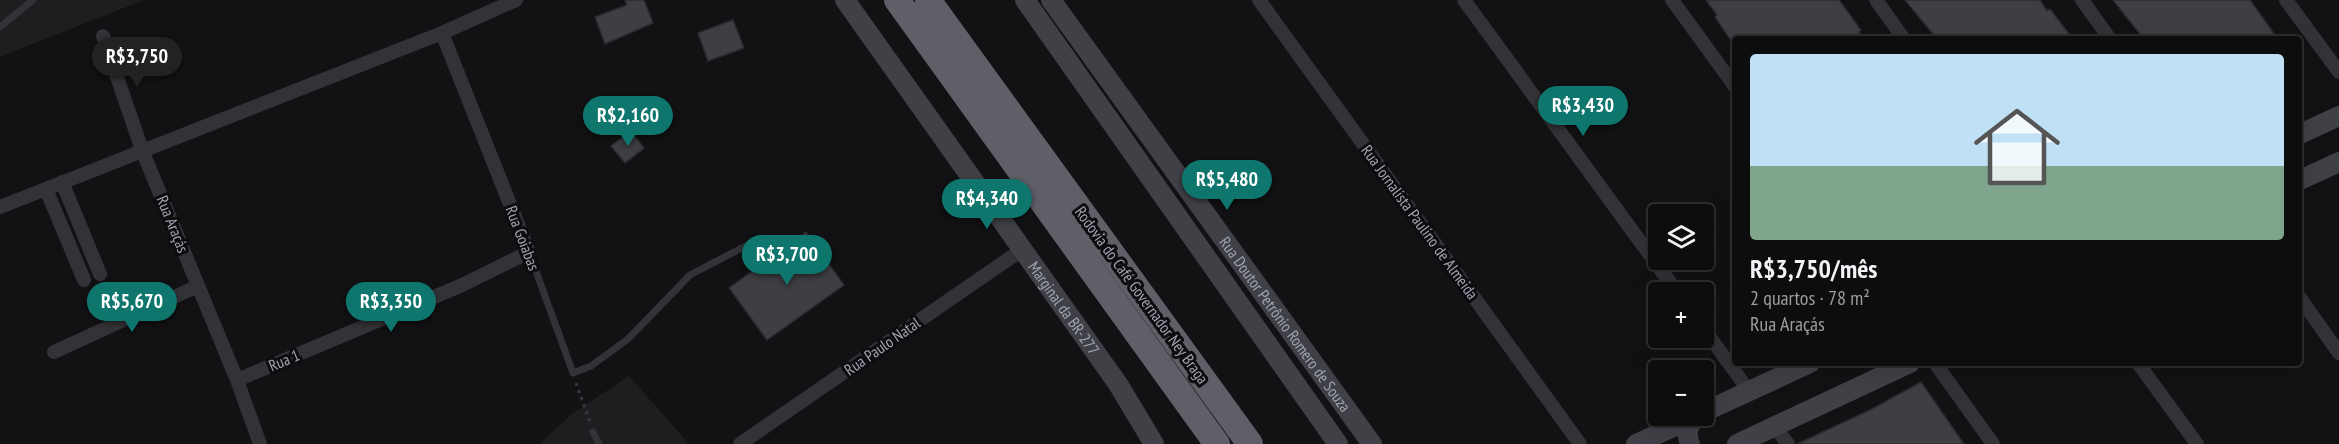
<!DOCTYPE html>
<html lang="pt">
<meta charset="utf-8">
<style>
body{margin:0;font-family:"PT Sans Narrow",sans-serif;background:#171617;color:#f1f3f6;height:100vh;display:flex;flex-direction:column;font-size:22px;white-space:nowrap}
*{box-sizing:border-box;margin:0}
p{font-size:20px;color:#9b9c9e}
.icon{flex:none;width:33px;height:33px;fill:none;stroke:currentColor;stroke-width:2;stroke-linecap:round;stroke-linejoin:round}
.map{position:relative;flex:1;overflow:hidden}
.sheet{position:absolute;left:1732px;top:36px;width:570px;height:330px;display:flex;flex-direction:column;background:#0e0d0e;border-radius:6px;box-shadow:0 6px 24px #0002,0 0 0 2px #2e2d2e}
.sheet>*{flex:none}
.tools{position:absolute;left:1648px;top:204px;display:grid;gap:12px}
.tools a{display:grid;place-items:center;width:66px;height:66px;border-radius:6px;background:#0e0d0e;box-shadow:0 6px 24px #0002,0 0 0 2px #2e2d2e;font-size:30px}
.price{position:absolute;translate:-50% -51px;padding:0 14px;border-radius:21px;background:#0f766e;color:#fff;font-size:20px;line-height:39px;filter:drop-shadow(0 2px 3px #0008)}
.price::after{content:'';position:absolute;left:50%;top:36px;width:18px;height:14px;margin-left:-9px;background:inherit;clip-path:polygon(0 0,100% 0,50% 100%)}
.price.current{background:#222;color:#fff}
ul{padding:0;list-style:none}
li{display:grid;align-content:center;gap:12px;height:318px;padding:0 18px}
li span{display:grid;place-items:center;height:186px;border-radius:6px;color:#555}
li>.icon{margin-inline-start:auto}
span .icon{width:108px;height:108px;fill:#fffc;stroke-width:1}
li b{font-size:26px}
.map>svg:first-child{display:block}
.built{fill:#1e1d20}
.building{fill:#3e3e43;stroke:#2c2b2f;stroke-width:1.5}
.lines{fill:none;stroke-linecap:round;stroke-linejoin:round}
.path{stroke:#38393e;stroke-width:3;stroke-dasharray:3 4.5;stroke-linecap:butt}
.lane{stroke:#333237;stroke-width:7}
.street{stroke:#333237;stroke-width:14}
.secondary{stroke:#404147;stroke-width:20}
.highway{stroke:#5f5f68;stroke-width:26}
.labels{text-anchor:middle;stroke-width:6;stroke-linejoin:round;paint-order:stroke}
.street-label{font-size:16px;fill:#a3a4b3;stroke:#0d0c0e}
</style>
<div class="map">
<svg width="2339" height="444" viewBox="0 0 2339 444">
<rect width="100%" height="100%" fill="#121113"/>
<path class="built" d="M0,0H144L0,57Z
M629,376L689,444H539L572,414Z"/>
<path class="building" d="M625,0H644L653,23L605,44L595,17L627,5Z
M1706,0H1839L1861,30L1859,32L1864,39H1730L1715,17L1717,15Z
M1905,0H2040L2047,11L2050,9L2073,39H1937Z
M2113,0H2250L2278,39H2144Z
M733,20L744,48L708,61L698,33Z
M631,131L644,148L625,163L611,146Z
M806,232L844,285L767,340L729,288Z
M1921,382L1964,444H1797L1872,409Z"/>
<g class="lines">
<path class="path" d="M576,383L590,422"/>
<path class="lane" d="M0,27L33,0
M529,252L573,373L591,366L628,339L690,275L759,239
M593,432L599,444"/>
<path class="street" d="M1259,0L1580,444
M1464,0L1677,292
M1672,0L1736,88
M1876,0L1904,39
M2082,0L2110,39
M2286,0L2339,72
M103,36L142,150L237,380L260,444
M62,182L100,274
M46,189L84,280
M0,207L442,33L516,0
M2300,298L2339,353
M1704,329L1749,391
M54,352L198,286
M1935,363L1993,444
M2138,363L2197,444
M237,380L460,286L529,252L442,33
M1775,427L1788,444
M740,444L1023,249"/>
<g class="secondary">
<path id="s1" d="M845,0L1118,384L1154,444"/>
<path d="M1025,0L1338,444"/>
<path id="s2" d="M1051,0L1372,444"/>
<path d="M2300,134L2339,116"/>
<path d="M2300,180L2339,162"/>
<path d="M1704,412L1810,363"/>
<path d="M1636,444L1697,416"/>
<path d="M1690,444C1685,432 1689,425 1696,416"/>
<path d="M1737,444L1910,363"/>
</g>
<path class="highway" d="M897,0L1217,444
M928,0L1250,444"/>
</g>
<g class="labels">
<g class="street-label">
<text transform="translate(1420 222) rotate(54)" y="6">Rua Jornalista Paulino de Almeida</text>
<text transform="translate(173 224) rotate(68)" y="6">Rua Araçás</text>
<text transform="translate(523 238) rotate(69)" y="6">Rua Goiabas</text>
<text transform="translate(1142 295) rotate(54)" y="6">Rodovia do Café Governador Ney Braga</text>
<text dy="6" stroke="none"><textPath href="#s1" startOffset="378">Marginal da BR-277</textPath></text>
<text dy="6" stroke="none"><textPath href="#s2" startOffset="400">Rua Doutor Petrônio Romero de Souza</textPath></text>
<text transform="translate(882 346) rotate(-35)" y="6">Rua Paulo Natal</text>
<text transform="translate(284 360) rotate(-23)" y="6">Rua 1</text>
</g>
</g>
</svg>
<div class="tools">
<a><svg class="icon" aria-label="layers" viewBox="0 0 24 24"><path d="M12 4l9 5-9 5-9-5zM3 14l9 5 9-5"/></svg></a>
<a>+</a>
<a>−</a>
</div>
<b class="price current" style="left:137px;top:88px">R$3,750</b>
<b class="price" style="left:1583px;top:137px">R$3,430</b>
<b class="price" style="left:628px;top:147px">R$2,160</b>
<b class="price" style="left:1227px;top:211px">R$5,480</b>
<b class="price" style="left:987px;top:230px">R$4,340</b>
<b class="price" style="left:787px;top:286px">R$3,700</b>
<b class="price" style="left:132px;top:333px">R$5,670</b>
<b class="price" style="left:391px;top:333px">R$3,350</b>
<section class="sheet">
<ul>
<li><span style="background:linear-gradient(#bfe0f5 60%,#7fa58c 0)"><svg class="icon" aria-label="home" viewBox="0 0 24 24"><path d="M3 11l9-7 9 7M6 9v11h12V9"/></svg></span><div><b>R$3,750/mês</b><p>2 quartos · 78 m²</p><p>Rua Araçás</p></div></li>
</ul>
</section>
</div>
